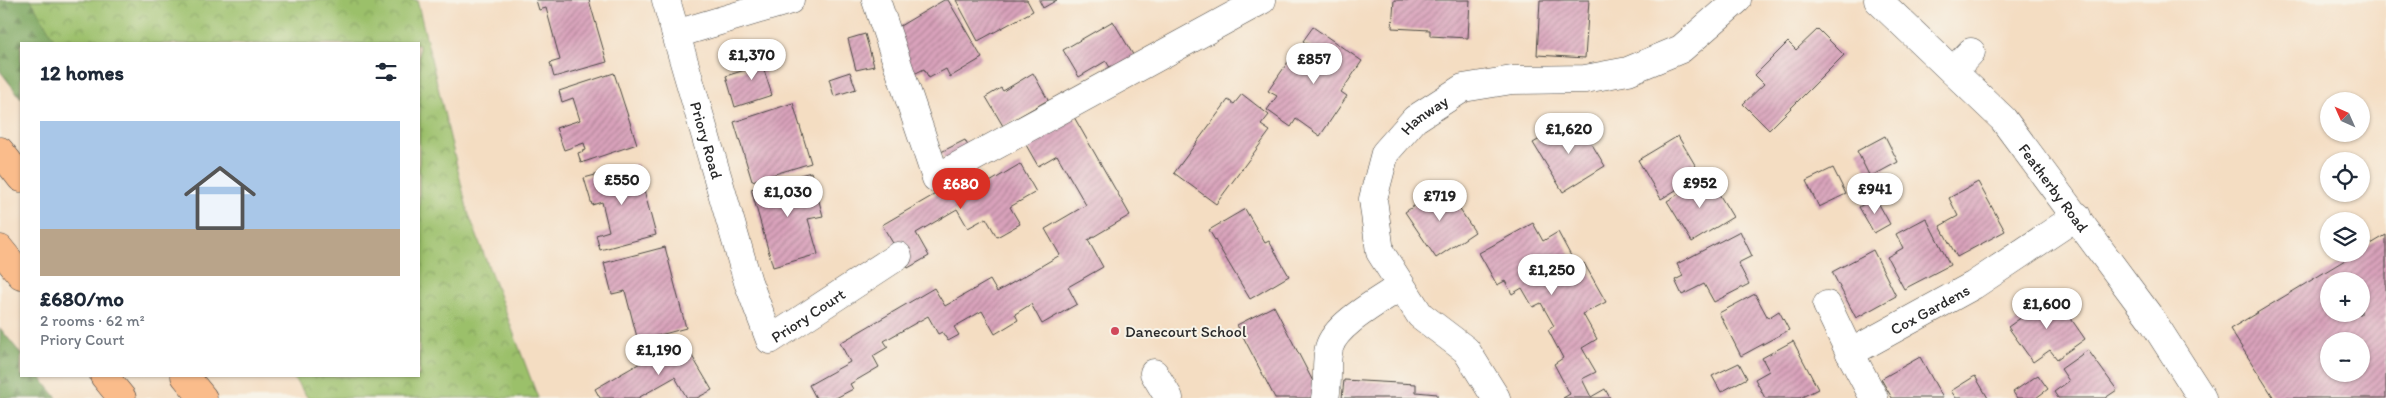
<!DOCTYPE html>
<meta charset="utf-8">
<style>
body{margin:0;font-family:Itim,sans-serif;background:#f2f2f3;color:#1f2937;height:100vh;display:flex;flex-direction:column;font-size:19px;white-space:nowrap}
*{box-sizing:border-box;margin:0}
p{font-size:16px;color:#747a83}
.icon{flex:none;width:28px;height:28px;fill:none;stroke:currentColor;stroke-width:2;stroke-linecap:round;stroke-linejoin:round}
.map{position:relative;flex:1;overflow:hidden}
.sheet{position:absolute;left:20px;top:42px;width:400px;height:335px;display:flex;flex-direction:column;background:#fff;border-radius:0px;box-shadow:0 1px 4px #0004}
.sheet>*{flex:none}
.needle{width:32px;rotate:315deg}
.controls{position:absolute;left:2320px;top:92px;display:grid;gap:10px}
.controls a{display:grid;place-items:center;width:50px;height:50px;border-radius:50%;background:#fff;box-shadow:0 1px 4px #0004;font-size:25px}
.price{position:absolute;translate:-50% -42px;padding:0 11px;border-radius:18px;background:#fff;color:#222;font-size:16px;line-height:32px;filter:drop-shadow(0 1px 2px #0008)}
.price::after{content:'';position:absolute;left:50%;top:30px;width:15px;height:11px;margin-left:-8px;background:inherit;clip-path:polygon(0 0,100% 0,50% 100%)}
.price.selected{background:#d93025;color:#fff}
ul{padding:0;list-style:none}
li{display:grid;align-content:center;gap:10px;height:265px;padding:0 20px}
li span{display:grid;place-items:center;height:155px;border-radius:0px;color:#555}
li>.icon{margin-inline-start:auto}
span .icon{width:90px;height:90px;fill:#fffc;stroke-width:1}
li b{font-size:21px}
h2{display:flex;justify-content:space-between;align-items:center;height:60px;padding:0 20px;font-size:21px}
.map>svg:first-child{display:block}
.forest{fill:url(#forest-firs);stroke:#546845}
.park{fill:url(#park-crowns);stroke:#63764b}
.building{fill:url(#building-hatch);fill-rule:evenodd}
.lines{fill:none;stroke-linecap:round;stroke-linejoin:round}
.minor-casing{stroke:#494642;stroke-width:29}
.major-casing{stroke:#494642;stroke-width:29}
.minor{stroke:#fff;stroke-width:28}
.major{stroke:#fabc8b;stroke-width:28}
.poi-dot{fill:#d1495b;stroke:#f7f3e8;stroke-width:2}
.labels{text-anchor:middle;stroke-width:4;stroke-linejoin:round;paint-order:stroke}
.street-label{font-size:16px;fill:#2b2b2b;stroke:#f7f3e8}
.poi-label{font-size:16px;fill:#2b2b2b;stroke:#f7f3e8;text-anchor:start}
</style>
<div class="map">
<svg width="2386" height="398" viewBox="0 0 2386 398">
<defs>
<pattern id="forest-firs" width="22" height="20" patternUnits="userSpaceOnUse" patternTransform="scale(1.25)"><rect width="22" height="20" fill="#7ca65f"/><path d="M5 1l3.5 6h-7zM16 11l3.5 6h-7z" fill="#66874f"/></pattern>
<pattern id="park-crowns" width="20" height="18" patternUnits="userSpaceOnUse" patternTransform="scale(1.25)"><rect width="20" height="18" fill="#9bc06b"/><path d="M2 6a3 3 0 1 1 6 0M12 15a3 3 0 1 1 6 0" fill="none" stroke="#7f9c58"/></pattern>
<pattern id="building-hatch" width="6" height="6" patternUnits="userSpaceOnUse" patternTransform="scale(1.25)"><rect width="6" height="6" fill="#d9a2bb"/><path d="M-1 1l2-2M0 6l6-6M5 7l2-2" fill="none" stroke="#b08498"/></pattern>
</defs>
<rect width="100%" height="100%" fill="#f7f3e8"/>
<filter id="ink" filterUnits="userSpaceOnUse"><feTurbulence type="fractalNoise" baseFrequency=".02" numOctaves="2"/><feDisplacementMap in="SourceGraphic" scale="10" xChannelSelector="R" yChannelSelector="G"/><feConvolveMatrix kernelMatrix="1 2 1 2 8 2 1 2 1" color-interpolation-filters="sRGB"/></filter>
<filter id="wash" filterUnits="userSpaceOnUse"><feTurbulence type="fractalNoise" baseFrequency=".0096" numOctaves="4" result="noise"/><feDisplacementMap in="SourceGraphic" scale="20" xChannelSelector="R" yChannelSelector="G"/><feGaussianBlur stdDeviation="1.12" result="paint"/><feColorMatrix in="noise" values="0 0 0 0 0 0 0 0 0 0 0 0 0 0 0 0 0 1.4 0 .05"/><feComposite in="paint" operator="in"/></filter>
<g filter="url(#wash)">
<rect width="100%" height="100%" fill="#f4ddc2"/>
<path class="forest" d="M0,0H87L123,44H21V98L0,71Z
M0,328L21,354V376H39L57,398H0Z"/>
<path class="park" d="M31,0H417L468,212L538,398H308L292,376H419V44H57Z"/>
<g id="blocks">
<path class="building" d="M536,0H589L607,62L554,77L550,63L560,60L546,8L539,10Z
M944,0H948L982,58L950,77L946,69L929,78L924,69L912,75L888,33Z
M956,0H1027L1033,11L978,41Z
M1039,0H1057L1043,8Z
M1394,0H1470L1468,38L1430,36V30L1392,28Z
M1540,0H1589L1585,58L1537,55Z
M1113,21L1135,58L1112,71L1106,61L1079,77L1063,50Z
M1313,27L1362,61L1341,92L1347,96L1320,136L1296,119L1291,127L1267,110L1277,96L1268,91L1290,59L1304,69L1316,50L1303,41Z
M1818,29L1844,55L1769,130L1743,104L1764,84L1755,75L1788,42L1796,50Z
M865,34L874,66L856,70L848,39Z
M771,52L776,66L764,70L772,95L735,107L726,76L754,67L751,58Z
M850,72L856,89L834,96L829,79Z
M614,73L637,144L581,163L578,153L586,150L584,143L564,150L556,128L580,120L573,98L562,102L559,91Z
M1033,73L1048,100L1003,126L986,97L1001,88L1003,91Z
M1242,94L1269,115L1261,125L1270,131L1216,204L1174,173L1228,100L1234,104Z
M793,103L811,163L752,181L734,122Z
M1070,110L1130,215L1088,240L1103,267L1068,287L1077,304L1042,324L1031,304L1015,314L1018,320L995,334L982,311L954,327L959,335L948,341L942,332L938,334L928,316L884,341L888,347L873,356L879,367L850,384L853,389L836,398H816L809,385L850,362L840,343L934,288L945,306L990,280L997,292L1060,255L1045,229L1086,205L1057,155L1038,166L1022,138Z
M1576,118L1605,166L1563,192L1533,143Z
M1678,136L1701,175L1661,199L1638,160Z
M1885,136L1898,162L1870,177L1857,151Z
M965,140L970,150L946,163L941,152Z
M637,164L656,235L600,250L596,235L609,231L602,202L592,205L584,178Z
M1020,164L1036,192L1010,207L1020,224L997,237L986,218L968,228L957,209L916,233L929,256L908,268L882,225L970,174L978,189Z
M1833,168L1846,194L1819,207L1806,181Z
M811,172L823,216L808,219L818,254L773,267L751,189Z
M1708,176L1733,217L1692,242L1667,201Z
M1978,182L2005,231L1957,257L1940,226L1958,216L1949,198Z
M1444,186L1475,232L1436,258L1405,212Z
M1875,197L1890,224L1874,233L1859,207Z
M1245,209L1265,243L1269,241L1289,276L1250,299L1209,230Z
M1926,218L1950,265L1904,289L1887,257L1903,248L1896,234Z
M1533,223L1543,241L1558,232L1577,267L1584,263L1606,302L1583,314L1597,339L1582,348L1596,372L1582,379L1591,397L1605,389L1610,398H1563L1570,394L1554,364L1563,358L1548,330L1554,326L1541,303L1533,307L1522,288L1512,294L1505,281L1497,285L1479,253Z
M1740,231L1752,256L1738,263L1749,284L1714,302L1704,284L1682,295L1675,280L1683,276L1677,264Z
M2386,235V398H2274L2230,329L2355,254H2361V250ZM2329,281H2361V314H2329ZM2329,341H2361V374H2329Z
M665,247L686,328L638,341L625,291L612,294L604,263Z
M1873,250L1896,296L1856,318L1832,272Z
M1755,294L1768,318L1779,311L1789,330L1741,356L1719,313Z
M2054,294L2085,339L2057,359L2050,350L2033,362L2008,327Z
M1274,306L1320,395L1314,398H1275L1237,325Z
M682,339L712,390L697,398H687L675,377L638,398H600L595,389Z
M1793,341L1818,389L1800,398H1765L1755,379L1769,371L1762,358Z
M2088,350L2117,390L2105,398H2058L2054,392L2069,381L2061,369Z
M1920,357L1943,398H1892L1881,379Z
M1739,363L1747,378L1721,392L1712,376Z
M2038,375L2048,389L2036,398H2017L2013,392Z
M1975,376L1988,398H1956L1951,391Z
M1344,380L1416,384V392L1437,394V398H1342Z"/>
</g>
</g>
<g filter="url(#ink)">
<use href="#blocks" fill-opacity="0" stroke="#494642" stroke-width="1"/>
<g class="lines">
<defs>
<g id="minor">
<path id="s1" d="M666,0L748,282L770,340L898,256"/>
<path d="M876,0L936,178L1262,0"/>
<path id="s2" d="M1878,0L2003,119L2152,320L2202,398"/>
<path d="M676,34L790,0"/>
<path d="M1953,71L1971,52"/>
<path d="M1827,305L1850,353"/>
<path d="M1154,373L1169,398"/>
<path d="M1325,398C1329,381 1325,364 1329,348C1335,324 1381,300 1401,286"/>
<path id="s3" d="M1496,398L1466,350L1420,315L1380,252L1373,199L1385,153L1415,119L1463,88L1512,80L1585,79L1628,71L1681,49L1737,0"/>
<path id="s4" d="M1874,398L1850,353L1974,285L2077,216"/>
</g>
<path id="major" d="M0,151L21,178
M0,249L21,275
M104,376L122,398
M185,376L203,398"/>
</defs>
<use href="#minor" class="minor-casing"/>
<use href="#major" class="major-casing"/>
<use href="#minor" class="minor"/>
<use href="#major" class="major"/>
</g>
</g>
<circle class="poi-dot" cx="1115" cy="331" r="5"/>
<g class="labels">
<g class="street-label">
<text dy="6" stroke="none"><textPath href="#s3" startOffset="345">Hanway</textPath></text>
<text dy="6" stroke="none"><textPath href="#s1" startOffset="146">Priory Road</textPath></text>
<text dy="6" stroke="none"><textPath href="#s2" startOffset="258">Featherby Road</textPath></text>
<text dy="6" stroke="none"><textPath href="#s4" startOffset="142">Cox Gardens</textPath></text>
<text dy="6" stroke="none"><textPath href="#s1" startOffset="401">Priory Court</textPath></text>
</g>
<g class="poi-label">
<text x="1125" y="337">Danecourt School</text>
</g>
</g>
</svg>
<div class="controls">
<a><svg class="needle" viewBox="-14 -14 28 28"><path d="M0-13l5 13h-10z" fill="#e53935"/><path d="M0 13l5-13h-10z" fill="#747a83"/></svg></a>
<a><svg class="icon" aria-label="locate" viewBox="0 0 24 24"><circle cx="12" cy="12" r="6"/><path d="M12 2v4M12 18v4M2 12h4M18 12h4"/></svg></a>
<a><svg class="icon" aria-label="layers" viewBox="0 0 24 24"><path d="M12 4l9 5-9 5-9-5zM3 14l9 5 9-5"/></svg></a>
<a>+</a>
<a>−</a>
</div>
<b class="price" style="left:752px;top:81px">£1,370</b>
<b class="price" style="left:1314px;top:85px">£857</b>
<b class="price" style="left:1569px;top:155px">£1,620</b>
<b class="price" style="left:622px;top:206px">£550</b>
<b class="price" style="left:1700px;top:209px">£952</b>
<b class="price selected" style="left:961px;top:210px">£680</b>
<b class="price" style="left:1875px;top:215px">£941</b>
<b class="price" style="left:788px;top:218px">£1,030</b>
<b class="price" style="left:1440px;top:222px">£719</b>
<b class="price" style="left:1552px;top:296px">£1,250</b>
<b class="price" style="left:2047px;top:330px">£1,600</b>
<b class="price" style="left:659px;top:376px">£1,190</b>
<section class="sheet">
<h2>12 homes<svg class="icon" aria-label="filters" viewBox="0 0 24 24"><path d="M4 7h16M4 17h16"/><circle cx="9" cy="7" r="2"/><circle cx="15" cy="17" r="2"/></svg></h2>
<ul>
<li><span style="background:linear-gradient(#a9c7e8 70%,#b9a48a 0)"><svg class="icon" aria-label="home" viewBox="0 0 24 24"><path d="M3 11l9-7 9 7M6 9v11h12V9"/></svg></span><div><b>£680/mo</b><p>2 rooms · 62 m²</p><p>Priory Court</p></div></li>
</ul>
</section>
</div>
